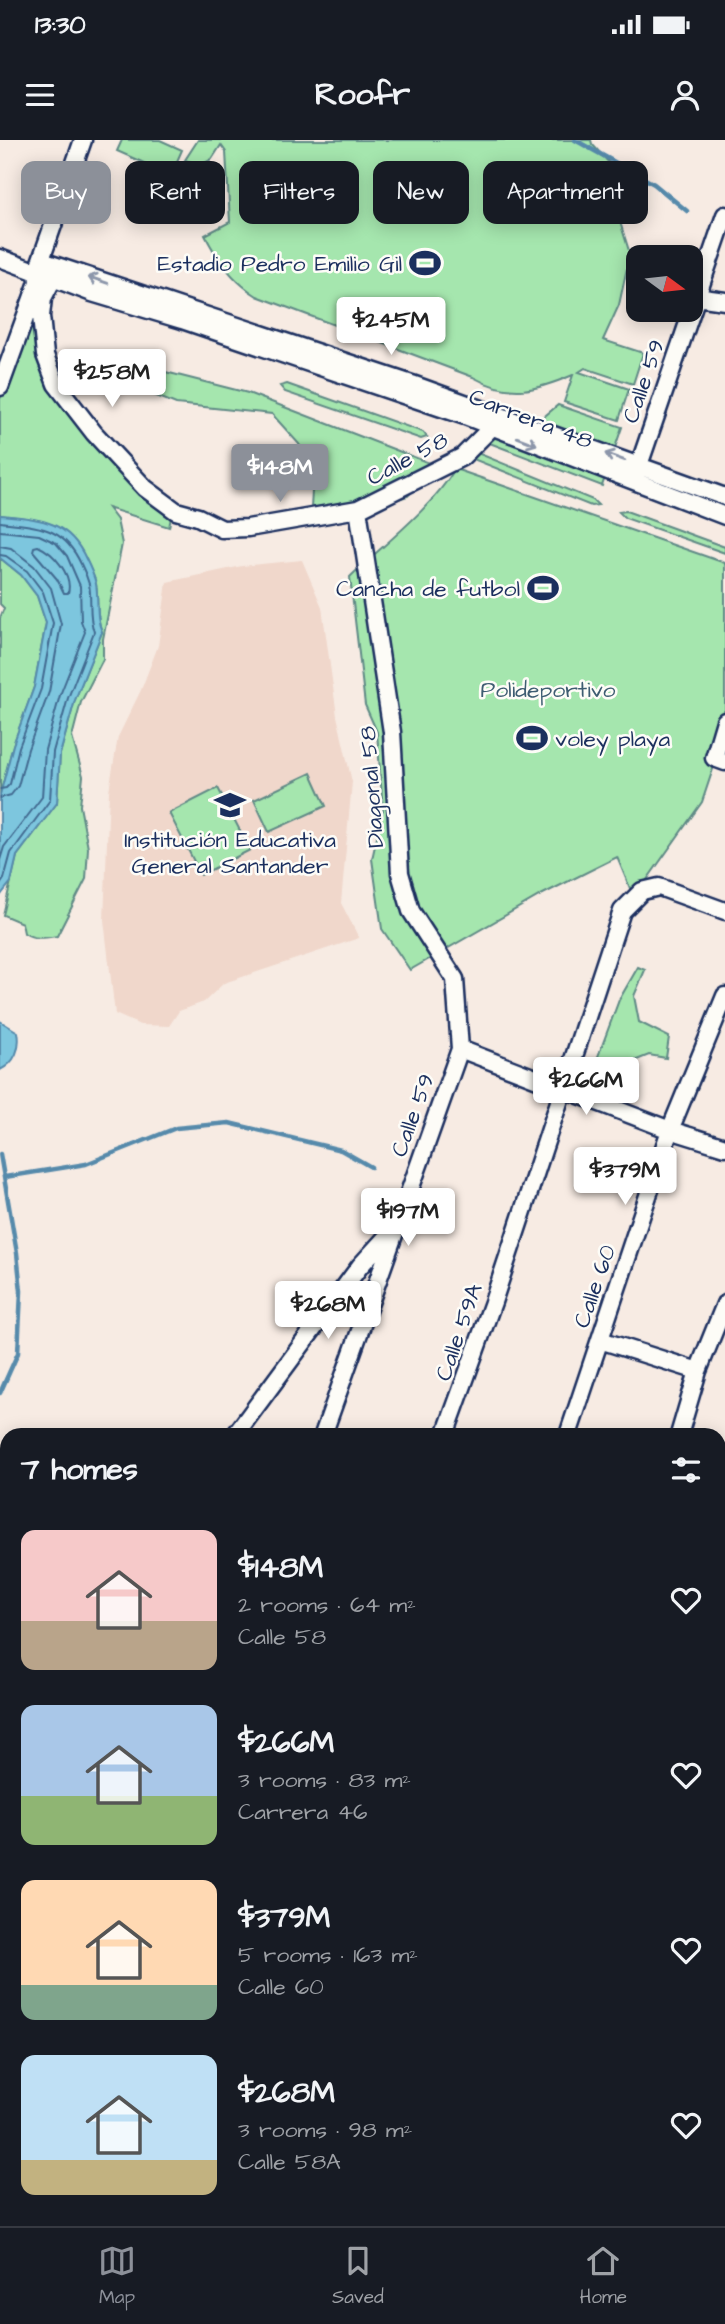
<!DOCTYPE html>
<meta charset="utf-8">
<style>
body{margin:0;font-family:"Architects Daughter",sans-serif;background:#20242c;color:#f1f3f6;height:100vh;display:flex;flex-direction:column;font-size:26px;white-space:nowrap}
*{box-sizing:border-box;margin:0}
p{font-size:23px;color:#9ea1a6}
.icon{flex:none;width:38px;height:38px;fill:none;stroke:currentColor;stroke-width:2;stroke-linecap:round;stroke-linejoin:round}
.map{position:relative;flex:1;overflow:hidden}
.drawer{position:absolute;left:0px;top:1288px;width:726px;height:798px;display:flex;flex-direction:column;background:#171b24;border-radius:21px 21px 0 0;box-shadow:0 4px 18px #0003}
.drawer>*{flex:none}
.hud{position:absolute;left:21px;top:21px;width:684px;height:63px;display:flex;gap:14px}
.needle{width:46px;rotate:105deg}
.tools{position:absolute;left:626px;top:105px;display:grid;gap:14px}
.tools a{display:grid;place-items:center;width:77px;height:77px;border-radius:14px;background:#171b24;box-shadow:0 4px 18px #0003;font-size:35px}
.price{position:absolute;translate:-50% -60px;padding:0 16px;border-radius:7px;background:#fff;color:#222;font-size:23px;line-height:46px;filter:drop-shadow(0 2px 4px #0008)}
.price::after{content:'';position:absolute;left:50%;top:42px;width:21px;height:16px;margin-left:-10px;background:inherit;clip-path:polygon(0 0,100% 0,50% 100%)}
.price.selected{background:#8c9099;color:#fff}
ul{padding:0;list-style:none}
li{display:flex;align-items:center;gap:21px;height:175px;padding:0 21px}
li span{display:grid;place-items:center;flex:none;width:196px;height:140px;border-radius:14px;color:#555}
li>.icon{margin-inline-start:auto}
span .icon{width:84px;height:84px;fill:#fffc;stroke-width:1}
li b{font-size:30px}
h2{display:flex;justify-content:space-between;align-items:center;height:84px;padding:0 21px;font-size:30px}
.tag{padding:0 24px;border-radius:14px;background:#171b24;box-shadow:0 4px 18px #0003;font-size:24px;line-height:63px}
.tag.selected{background:#8c9099;color:#fff}
.status{display:flex;justify-content:space-between;align-items:center;height:49px;padding:0 35px;background:#171b24;direction:ltr}
.status svg{height:19px;fill:currentColor}
header{display:flex;justify-content:space-between;align-items:center;height:91px;padding:0 21px;background:#171b24;font-size:32px;font-weight:700}
.dock{display:flex;justify-content:space-around;align-items:center;height:98px;border-top:2px solid #363941;background:#171b24;font-size:19px;color:#9ea1a6}
.dock a{display:grid;justify-items:center;gap:4px}
.dock .selected{color:#8c9099}
.map>svg:first-child{display:block}
.built{fill:#f0d7cb}
.green{fill:#a5e6ae;stroke:#608a86;stroke-width:2}
.water{fill:#7dc6de;stroke:#568aab;stroke-width:2}
.lines{fill:none;stroke-linecap:round;stroke-linejoin:round}
.shore{stroke:#426b91;stroke-width:2}
.stream{stroke:#568aab;stroke-width:4.5}
.minor-casing{stroke:#1b2f5e;stroke-width:21}
.minor{stroke:#fdfcf7;stroke-width:16}
.oneway{stroke:#8c96aa}
.labels{text-anchor:middle;stroke-width:5;stroke-linejoin:round;paint-order:stroke}
.poi-label{font-size:23px;fill:#1b2f5e;stroke:#fdfcf7;text-anchor:end}
.street-label{font-size:23px;fill:#1b2f5e;stroke:#fdfcf7}
.park-label{font-size:23px;fill:#3e5d72;stroke:#fdfcf7}
</style>
<div class="status"><b>13:30</b><svg viewBox="0 0 49 12"><path d="M0 12V9h3v3zM5 12V6h3v6zM10 12V3h3v9zM15 12V0h3v12zM26 1h20v11H26zM47 4h2v5h-2z"/></svg></div>
<header><svg class="icon" aria-label="menu" viewBox="0 0 24 24"><path d="M4 6h16M4 12h16M4 18h16"/></svg>Roofr<svg class="icon" aria-label="person" viewBox="0 0 24 24"><circle cx="12" cy="8" r="4"/><path d="M4 21q1-7 8-7t8 7"/></svg></header>
<div class="map">
<svg width="725" height="2086" viewBox="0 0 725 2086">
<rect width="100%" height="100%" fill="#f7ebe3"/>
<filter id="ink" filterUnits="userSpaceOnUse"><feTurbulence type="fractalNoise" baseFrequency=".0143" numOctaves="2"/><feDisplacementMap in="SourceGraphic" scale="14" xChannelSelector="R" yChannelSelector="G"/><feConvolveMatrix kernelMatrix="1 2 1 2 8 2 1 2 1" color-interpolation-filters="sRGB"/></filter>
<g filter="url(#ink)">
<path class="built" d="M302,420L322,467L337,576L352,642L341,763L359,798L224,843L204,862L179,871L169,886L140,885L115,874L104,780L109,651L118,597L141,550L158,506L167,442L242,426Z"/>
<path class="green" d="M122,0H160L182,10L171,35L117,11Z
M198,0H591L592,4L611,25L625,52L615,66L630,114L619,165L603,200L643,213L633,244L585,228L579,232L629,249L619,280L564,262L573,235C535,251 510,258 473,237L257,156C234,142 217,119 205,95L230,82L226,12L221,5L212,19L201,25L185,20Z
M39,146L41,187L54,241L173,368L169,387L108,368L117,380L122,404L103,499V519L81,562L72,597L83,636L80,666L88,708L86,739L57,796C44,798 35,800 24,793L22,783L3,775L17,716L57,663L60,614L75,560L102,492C95,475 99,461 96,444C95,437 90,430 88,424C69,380 42,380 0,375V259Z
M83,211L248,253L432,324V329L408,356L310,387L313,332L299,304L272,274L176,264L95,231Z
M287,244L423,292L427,297L421,299L285,252L280,246Z
M558,265L622,287L602,346L479,299L534,285Z
M470,310L593,360L598,365L591,366L468,317Z
M455,329L725,423V593L702,662L634,758L617,717L539,756L410,830L382,789L372,719L383,670L377,592L365,565L350,437C385,403 429,371 455,329Z
M626,371L725,407V413L625,378L619,372Z
M0,418L21,435L37,456L46,483L34,547L13,605L0,655V478L4,468L0,464Z
M311,633L326,666L269,692L254,660Z
M218,648L250,710L201,735L169,673Z
M638,827L645,830L634,856L639,882L669,897L666,918L649,915L624,925L616,942L601,953L590,938L619,860Z"/>
<path class="water" d="M0,375C38,379 68,379 86,419C90,427 94,435 96,444C99,461 95,476 102,492L75,560L60,614L57,663L17,716L11,742L0,756V655L13,605L34,547L46,483L37,456L21,435L0,418Z
M0,881L18,892C21,908 15,923 0,930Z"/>
<g class="lines">
<path class="shore" d="M0,382C37,387 63,385 81,424C84,430 87,437 89,444C92,460 88,476 94,492L68,558L53,612L50,660L11,713L4,739L0,745
M0,391L39,395L56,403L67,416L80,446L81,481L85,492L60,555L45,610L42,657L4,707L0,720
M0,406L11,408L34,426L51,448L61,484L49,552L28,609L18,646L11,655L0,658
M38,406C54,413 73,435 68,453H64L57,439L33,411L34,407Z
M0,415L6,416L27,431L43,452L53,483L41,549L19,607L10,644L6,648L0,649"/>
<path class="stream" d="M575,0L654,44L687,71
M0,1014L17,1113L21,1151L18,1213L0,1253
M5,1037L86,1024L176,988L229,983L341,1010L371,1027"/>
<defs>
<path id="minor" d="M0,118L92,153L182,180L465,276L725,376
M42,121L412,244L725,357
M54,137L43,158L41,176L45,215L56,244L94,293L145,348L176,371L198,377L222,389L248,388L358,369L462,317L499,280
M696,157L725,161
M0,247L38,142L37,131L83,0
M636,334L725,75
M725,581L714,618L725,622
M460,909L670,990L725,1007
M600,1200L698,1231
M235,1295L360,1126L391,1092
M323,1295L460,909L455,839L411,771L400,733L392,592L358,369
M445,1295L493,1162L622,771L642,751L659,747L725,771
M568,1295L670,990L725,856
M679,1295L698,1231L725,1164
M0,1524L7,1518
M719,1558L725,1543
M0,1606L7,1609
M719,1851L725,1842"/>
</defs>
<use href="#minor" class="minor-casing"/>
<use href="#minor" class="minor"/>
</g>
<defs><path id="oneway-shaft" d="M-6 0H5M1.5-3L5.5 0L1.5 3" fill="none" stroke-width="1.6" stroke-linecap="round" stroke-linejoin="round" transform="scale(1.75)"/></defs>
<g class="oneway">
<use href="#oneway-shaft" transform="translate(98 140) rotate(-161)"/>
<use href="#oneway-shaft" transform="translate(527 301) rotate(21)"/>
<use href="#oneway-shaft" transform="translate(615 317) rotate(-160)"/>
</g>
</g>
<defs>
<symbol id="stadium-bare" viewBox="-9 -9 18 18"><path d="M0-5a6.5 5 0 1 0 0 10a6.5 5 0 1 0 0-10ZM-3.5-1.8h7v3.6h-7Z" fill="#1b2f5e" stroke="#fdfcf7" stroke-width="2.5" paint-order="stroke"/></symbol>
<symbol id="school-bare" viewBox="-9 -9 18 18"><path d="M0-5L7-2L0 1L-7-2ZM-4 1L0 2.5L4 1V4Q0 6-4 4Z" fill="#1b2f5e" stroke="#fdfcf7" stroke-width="2.5" paint-order="stroke"/></symbol>
</defs>
<g fill-rule="evenodd">
<use href="#stadium-bare" x="403" y="101" width="44" height="44"/>
<use href="#stadium-bare" x="521" y="426" width="44" height="44"/>
<use href="#stadium-bare" x="510" y="576" width="44" height="44"/>
<use href="#school-bare" x="208" y="643" width="44" height="44"/>
</g>
<g class="labels">
<g class="poi-label">
<text x="402" y="131">Estadio Pedro Emilio Gil</text>
<text x="520" y="456">Cancha de futbol</text>
<text x="555" y="606" text-anchor="start">voley playa</text>
<text x="230" y="707" text-anchor="middle">Institución Educativa<tspan x="230" dy="26">General Santander</tspan></text>
</g>
<g class="street-label">
<text transform="translate(643 241) rotate(-71)" y="8">Calle 59</text>
<text transform="translate(531 278) rotate(21)" y="8">Carrera 48</text>
<text transform="translate(407 318) rotate(-28)" y="8">Calle 58</text>
<text transform="translate(371 647) rotate(-94)" y="8">Diagonal 58</text>
<text transform="translate(412 975) rotate(-70)" y="8">Calle 59</text>
<text transform="translate(594 1146) rotate(-71)" y="8">Calle 60</text>
<text transform="translate(458 1192) rotate(-71)" y="8">Calle 59A</text>
</g>
<g class="park-label">
<text x="548" y="557">Polideportivo</text>
</g>
</g>
</svg>
<div class="tools">
<a><svg class="needle" viewBox="-14 -14 28 28"><path d="M0-13l5 13h-10z" fill="#e53935"/><path d="M0 13l5-13h-10z" fill="#9ea1a6"/></svg></a>
</div>
<b class="price" style="left:391px;top:217px">$245M</b>
<b class="price" style="left:112px;top:269px">$258M</b>
<b class="price selected" style="left:280px;top:364px">$148M</b>
<b class="price" style="left:586px;top:977px">$266M</b>
<b class="price" style="left:625px;top:1067px">$379M</b>
<b class="price" style="left:408px;top:1108px">$197M</b>
<b class="price" style="left:328px;top:1201px">$268M</b>
<div class="hud">
<a class="tag selected">Buy</a>
<a class="tag">Rent</a>
<a class="tag">Filters</a>
<a class="tag">New</a>
<a class="tag">Apartment</a>
</div>
<section class="drawer">
<h2>7 homes<svg class="icon" aria-label="filters" viewBox="0 0 24 24"><path d="M4 7h16M4 17h16"/><circle cx="9" cy="7" r="2"/><circle cx="15" cy="17" r="2"/></svg></h2>
<ul>
<li><span style="background:linear-gradient(#f6c9c9 65%,#b9a48a 0)"><svg class="icon" aria-label="home" viewBox="0 0 24 24"><path d="M3 11l9-7 9 7M6 9v11h12V9"/></svg></span><div><b>$148M</b><p>2 rooms · 64 m²</p><p>Calle 58</p></div><svg class="icon" aria-label="heart" viewBox="0 0 24 24"><path d="M12 20l-8-8c-3-5 5-10 8-4 3-6 11-1 8 4z"/></svg></li>
<li><span style="background:linear-gradient(#a9c7e8 65%,#8fb573 0)"><svg class="icon" aria-label="home" viewBox="0 0 24 24"><path d="M3 11l9-7 9 7M6 9v11h12V9"/></svg></span><div><b>$266M</b><p>3 rooms · 83 m²</p><p>Carrera 46</p></div><svg class="icon" aria-label="heart" viewBox="0 0 24 24"><path d="M12 20l-8-8c-3-5 5-10 8-4 3-6 11-1 8 4z"/></svg></li>
<li><span style="background:linear-gradient(#ffd9b3 75%,#7fa58c 0)"><svg class="icon" aria-label="home" viewBox="0 0 24 24"><path d="M3 11l9-7 9 7M6 9v11h12V9"/></svg></span><div><b>$379M</b><p>5 rooms · 163 m²</p><p>Calle 60</p></div><svg class="icon" aria-label="heart" viewBox="0 0 24 24"><path d="M12 20l-8-8c-3-5 5-10 8-4 3-6 11-1 8 4z"/></svg></li>
<li><span style="background:linear-gradient(#bfe0f5 75%,#c2b280 0)"><svg class="icon" aria-label="home" viewBox="0 0 24 24"><path d="M3 11l9-7 9 7M6 9v11h12V9"/></svg></span><div><b>$268M</b><p>3 rooms · 98 m²</p><p>Calle 58A</p></div><svg class="icon" aria-label="heart" viewBox="0 0 24 24"><path d="M12 20l-8-8c-3-5 5-10 8-4 3-6 11-1 8 4z"/></svg></li>
</ul>
</section>
</div>
<nav class="dock">
<a class="selected"><svg class="icon" aria-label="map" viewBox="0 0 24 24"><path d="M3 6l6-2 6 2 6-2v14l-6 2-6-2-6 2zM9 4v14M15 6v14"/></svg>Map</a>
<a><svg class="icon" aria-label="saved" viewBox="0 0 24 24"><path d="M7 4h10v16l-5-4-5 4z"/></svg>Saved</a>
<a><svg class="icon" aria-label="home" viewBox="0 0 24 24"><path d="M3 11l9-7 9 7M6 9v11h12V9"/></svg>Home</a>
</nav>
